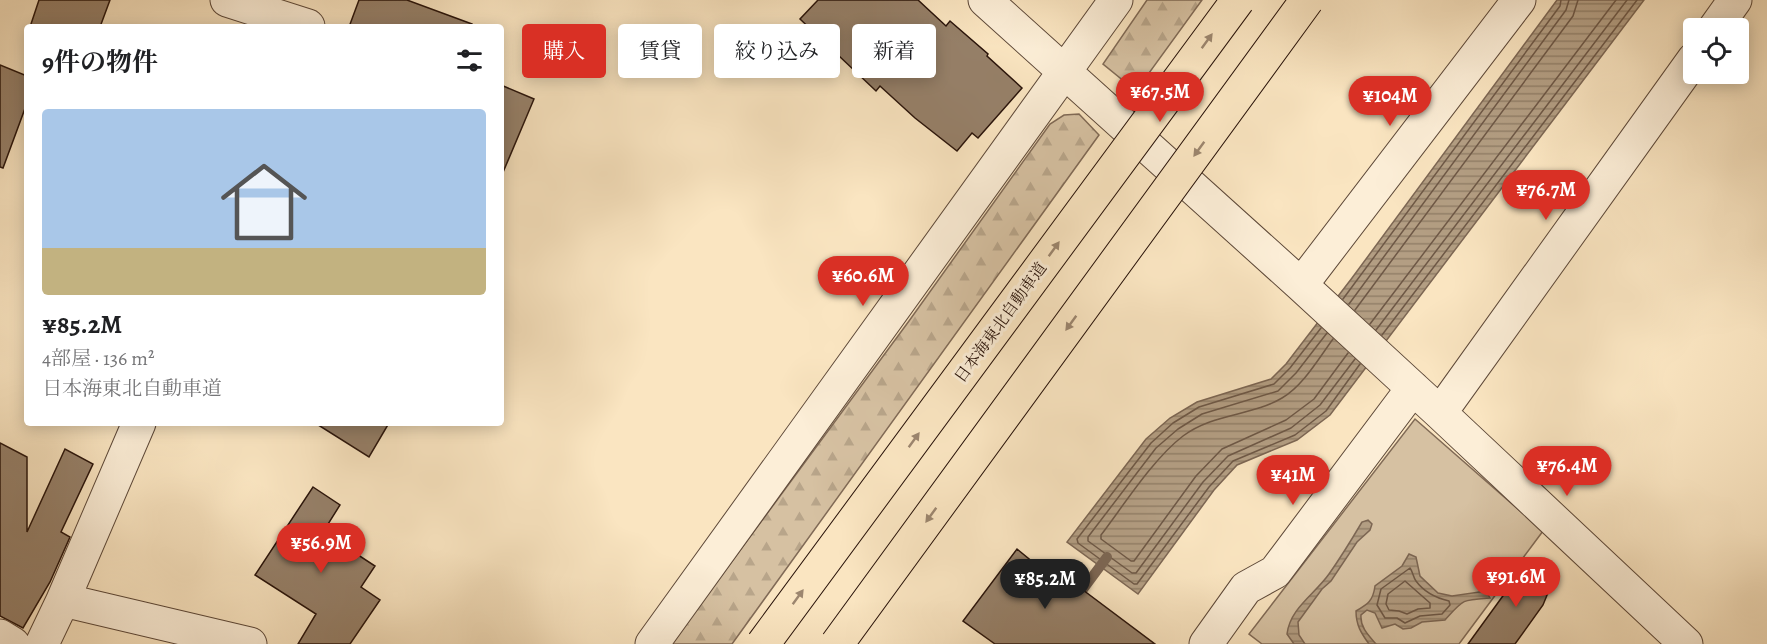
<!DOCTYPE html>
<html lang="ja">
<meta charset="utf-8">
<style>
body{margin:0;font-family:Alegreya,"Noto Serif JP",serif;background:#f6f6f6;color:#202124;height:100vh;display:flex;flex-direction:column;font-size:22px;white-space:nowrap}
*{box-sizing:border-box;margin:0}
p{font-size:20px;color:#757577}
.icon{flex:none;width:33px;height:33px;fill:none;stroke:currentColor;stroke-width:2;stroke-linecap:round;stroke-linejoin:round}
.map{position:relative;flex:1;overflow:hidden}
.sheet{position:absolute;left:24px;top:24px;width:480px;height:402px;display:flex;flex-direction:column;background:#fff;border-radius:6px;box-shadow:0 3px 15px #0003}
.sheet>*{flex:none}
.guide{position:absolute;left:522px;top:24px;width:570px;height:54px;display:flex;gap:12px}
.fabs{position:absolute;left:1683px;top:18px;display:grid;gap:12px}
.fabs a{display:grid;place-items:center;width:66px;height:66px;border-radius:6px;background:#fff;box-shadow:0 3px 15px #0003;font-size:30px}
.price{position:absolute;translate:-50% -51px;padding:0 14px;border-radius:21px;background:#d93025;color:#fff;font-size:20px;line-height:39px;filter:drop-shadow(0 2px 3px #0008)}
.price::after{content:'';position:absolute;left:50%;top:36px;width:18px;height:14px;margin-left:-9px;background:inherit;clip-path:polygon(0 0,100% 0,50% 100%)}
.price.active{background:#222;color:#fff}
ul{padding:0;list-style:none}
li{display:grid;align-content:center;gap:12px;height:318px;padding:0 18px}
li+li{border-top:2px solid #e0e0e0}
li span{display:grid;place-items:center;height:186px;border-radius:6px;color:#555}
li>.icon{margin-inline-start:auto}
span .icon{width:108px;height:108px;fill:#fffc;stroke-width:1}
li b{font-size:26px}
h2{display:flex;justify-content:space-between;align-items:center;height:72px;padding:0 18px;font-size:26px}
.pill{padding:0 21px;border-radius:6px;background:#fff;box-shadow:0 3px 15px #0003;font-size:21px;line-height:54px}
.pill.active{background:#d93025;color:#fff}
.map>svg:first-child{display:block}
.forest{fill:url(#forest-firs);stroke:#806a56;stroke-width:1.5}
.green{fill:#d6c1a2;stroke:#806a56;stroke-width:1.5}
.water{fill:url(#water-rules);stroke:#7c6653;stroke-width:1.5}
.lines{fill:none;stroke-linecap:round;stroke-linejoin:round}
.shore{stroke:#6e5846;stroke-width:1.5}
.stream{stroke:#7c6653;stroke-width:10}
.building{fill:#968069;stroke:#29130a;stroke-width:1.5}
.minor-casing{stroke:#5d4838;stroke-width:35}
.minor{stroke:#fceed7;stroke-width:33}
.highway-bridge-casing{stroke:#29130a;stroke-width:35;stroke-linecap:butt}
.highway-bridge{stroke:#fae5c1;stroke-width:33}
.oneway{fill:#9c866f}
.labels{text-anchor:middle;stroke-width:6;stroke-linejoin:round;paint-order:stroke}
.street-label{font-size:16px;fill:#29130a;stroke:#fceed7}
</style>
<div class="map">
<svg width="1767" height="644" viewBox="0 0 1767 644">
<defs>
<pattern id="forest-firs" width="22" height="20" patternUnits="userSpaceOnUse" patternTransform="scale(1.5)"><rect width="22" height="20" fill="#d6c1a2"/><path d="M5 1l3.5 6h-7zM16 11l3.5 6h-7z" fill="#b8a58a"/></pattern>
<pattern id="water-rules" width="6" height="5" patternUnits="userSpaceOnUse" patternTransform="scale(1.5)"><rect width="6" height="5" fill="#b39e83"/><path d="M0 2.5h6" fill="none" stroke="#928069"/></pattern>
</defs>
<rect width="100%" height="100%" fill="#fae5c1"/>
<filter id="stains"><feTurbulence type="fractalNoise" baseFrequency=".00333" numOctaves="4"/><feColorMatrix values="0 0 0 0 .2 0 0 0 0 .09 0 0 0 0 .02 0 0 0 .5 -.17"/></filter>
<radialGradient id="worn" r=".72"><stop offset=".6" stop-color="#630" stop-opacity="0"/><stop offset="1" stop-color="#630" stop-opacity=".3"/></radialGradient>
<path class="forest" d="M1147,0H1202L1136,91L1103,64Z
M1079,114L1099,135L732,644H671L909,321L1050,124L1064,115Z"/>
<path class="green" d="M1415,419L1543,531L1459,644H1262L1249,634Z"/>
<path class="water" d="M1557,0H1644L1330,415L1297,440L1237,465L1214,490L1138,594L1067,542L1146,439L1170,418L1197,402L1271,379L1286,364L1352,278Z
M1368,520L1372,524L1370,530L1357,542L1331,581L1322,589L1298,622L1299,635L1305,644H1294L1287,634C1290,608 1315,594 1329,574C1341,557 1352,539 1362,522Z
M1409,554L1416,557L1420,576L1438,593L1452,596L1486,591L1490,598C1461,600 1464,599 1445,620L1422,622L1411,628L1403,629L1395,624L1382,628L1375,613L1367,610L1361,615C1360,627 1368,635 1376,644H1369C1361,633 1356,625 1356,611C1368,604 1373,601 1375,586L1402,566Z"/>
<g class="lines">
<path class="shore" d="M1343,299L1560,6L1561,0
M1349,304L1566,10L1569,0
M1355,310L1573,16L1578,0
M1370,324L1616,0
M1321,328L1290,368L1274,384L1199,407L1173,423L1151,443L1077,539L1078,543L1134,584H1137L1209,487L1233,461L1295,435L1326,411L1360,364
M1376,330L1627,0
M1327,333L1296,373L1278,391L1202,414L1178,429L1156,448L1088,537V541L1132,573H1136L1203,482L1228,456L1291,428L1320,405L1355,359
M1382,335L1637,0
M1333,339C1319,358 1303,386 1282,398C1252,416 1214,413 1183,436C1153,459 1124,505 1101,535V539L1131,561H1134L1196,476L1222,449L1286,420L1314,399L1348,353
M1410,568C1413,572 1413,577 1416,581C1424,592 1436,598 1449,601L1450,605L1442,614L1420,616L1405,623L1397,618H1385L1377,605L1381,589Z
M1405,581L1430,603V608L1418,609L1407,614L1399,611L1389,610L1386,604L1388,594Z"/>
<path class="stream" d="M1075,600L1107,557"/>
</g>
<path class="building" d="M39,0H110L100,27H30Z
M359,0H407L472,24L471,27H349Z
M818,0H918L946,26L950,21L988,54L987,56L1022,88L978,138L972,133L957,151L915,118L880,86L876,91L800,19Z
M0,65L27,76V103L3,168L0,167Z
M501,85L534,99L501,177Z
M315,423H389L369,457Z
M0,443L27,457V532L65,449L93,464L61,532L70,537L50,582L23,628L0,616Z
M313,487L340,505L323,532L375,566L361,587L380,600L350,644H298L316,614L255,575Z
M1017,549L1039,567L1043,560L1155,644H995L963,621Z
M1529,560L1554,578L1543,605L1515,644H1468Z"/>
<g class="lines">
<defs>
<path id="minor" d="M227,0L308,26
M985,0L1301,285L1440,413L1686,644
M1715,28L1735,0
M1301,285L1519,0
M1440,413L1694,59
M63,600L250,644
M0,636L13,644
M42,644L63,600L139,423
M652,644L1116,0
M1206,644L1246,588L1275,572L1413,388"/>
</defs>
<use href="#minor" class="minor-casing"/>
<use href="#minor" class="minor"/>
<defs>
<path id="highway-bridge" d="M763,644L1238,0
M837,644L1307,0"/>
</defs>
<use href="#highway-bridge" class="highway-bridge-casing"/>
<use href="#highway-bridge" class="highway-bridge"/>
</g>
<defs><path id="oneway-solid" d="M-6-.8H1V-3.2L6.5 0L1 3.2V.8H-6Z" transform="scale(1.5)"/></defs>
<g class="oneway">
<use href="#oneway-solid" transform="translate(1207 41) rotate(-54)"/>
<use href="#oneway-solid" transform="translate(1199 149) rotate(126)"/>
<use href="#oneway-solid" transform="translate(1054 249) rotate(-54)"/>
<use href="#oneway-solid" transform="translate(1071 323) rotate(126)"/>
<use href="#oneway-solid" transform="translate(914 440) rotate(-54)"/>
<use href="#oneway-solid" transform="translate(931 515) rotate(126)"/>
<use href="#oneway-solid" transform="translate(798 597) rotate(-54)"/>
</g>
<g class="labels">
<g class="street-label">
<text transform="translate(1000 322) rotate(-54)" y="6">日本海東北自動車道</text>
</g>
</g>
<rect width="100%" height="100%" filter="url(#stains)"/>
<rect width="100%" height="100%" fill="url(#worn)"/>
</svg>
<div class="fabs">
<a><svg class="icon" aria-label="locate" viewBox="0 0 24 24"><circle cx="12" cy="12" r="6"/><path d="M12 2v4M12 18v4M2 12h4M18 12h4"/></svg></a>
</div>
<b class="price" style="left:1160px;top:123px">¥67.5M</b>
<b class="price" style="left:1390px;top:127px">¥104M</b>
<b class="price" style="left:1546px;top:221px">¥76.7M</b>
<b class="price" style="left:863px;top:307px">¥60.6M</b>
<b class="price" style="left:1567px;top:497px">¥76.4M</b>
<b class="price" style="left:1293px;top:506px">¥41M</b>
<b class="price" style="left:321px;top:574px">¥56.9M</b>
<b class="price" style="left:1516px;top:608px">¥91.6M</b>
<b class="price active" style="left:1045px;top:610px">¥85.2M</b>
<div class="guide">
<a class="pill active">購入</a>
<a class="pill">賃貸</a>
<a class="pill">絞り込み</a>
<a class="pill">新着</a>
</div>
<section class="sheet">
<h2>9件の物件<svg class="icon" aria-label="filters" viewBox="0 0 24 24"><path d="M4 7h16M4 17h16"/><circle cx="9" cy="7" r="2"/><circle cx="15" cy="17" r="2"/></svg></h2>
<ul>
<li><span style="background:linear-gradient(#a9c7e8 75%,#c2b280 0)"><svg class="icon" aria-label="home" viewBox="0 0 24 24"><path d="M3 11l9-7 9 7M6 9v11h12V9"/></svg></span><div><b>¥85.2M</b><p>4部屋 · 136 m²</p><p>日本海東北自動車道</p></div></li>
</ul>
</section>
</div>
